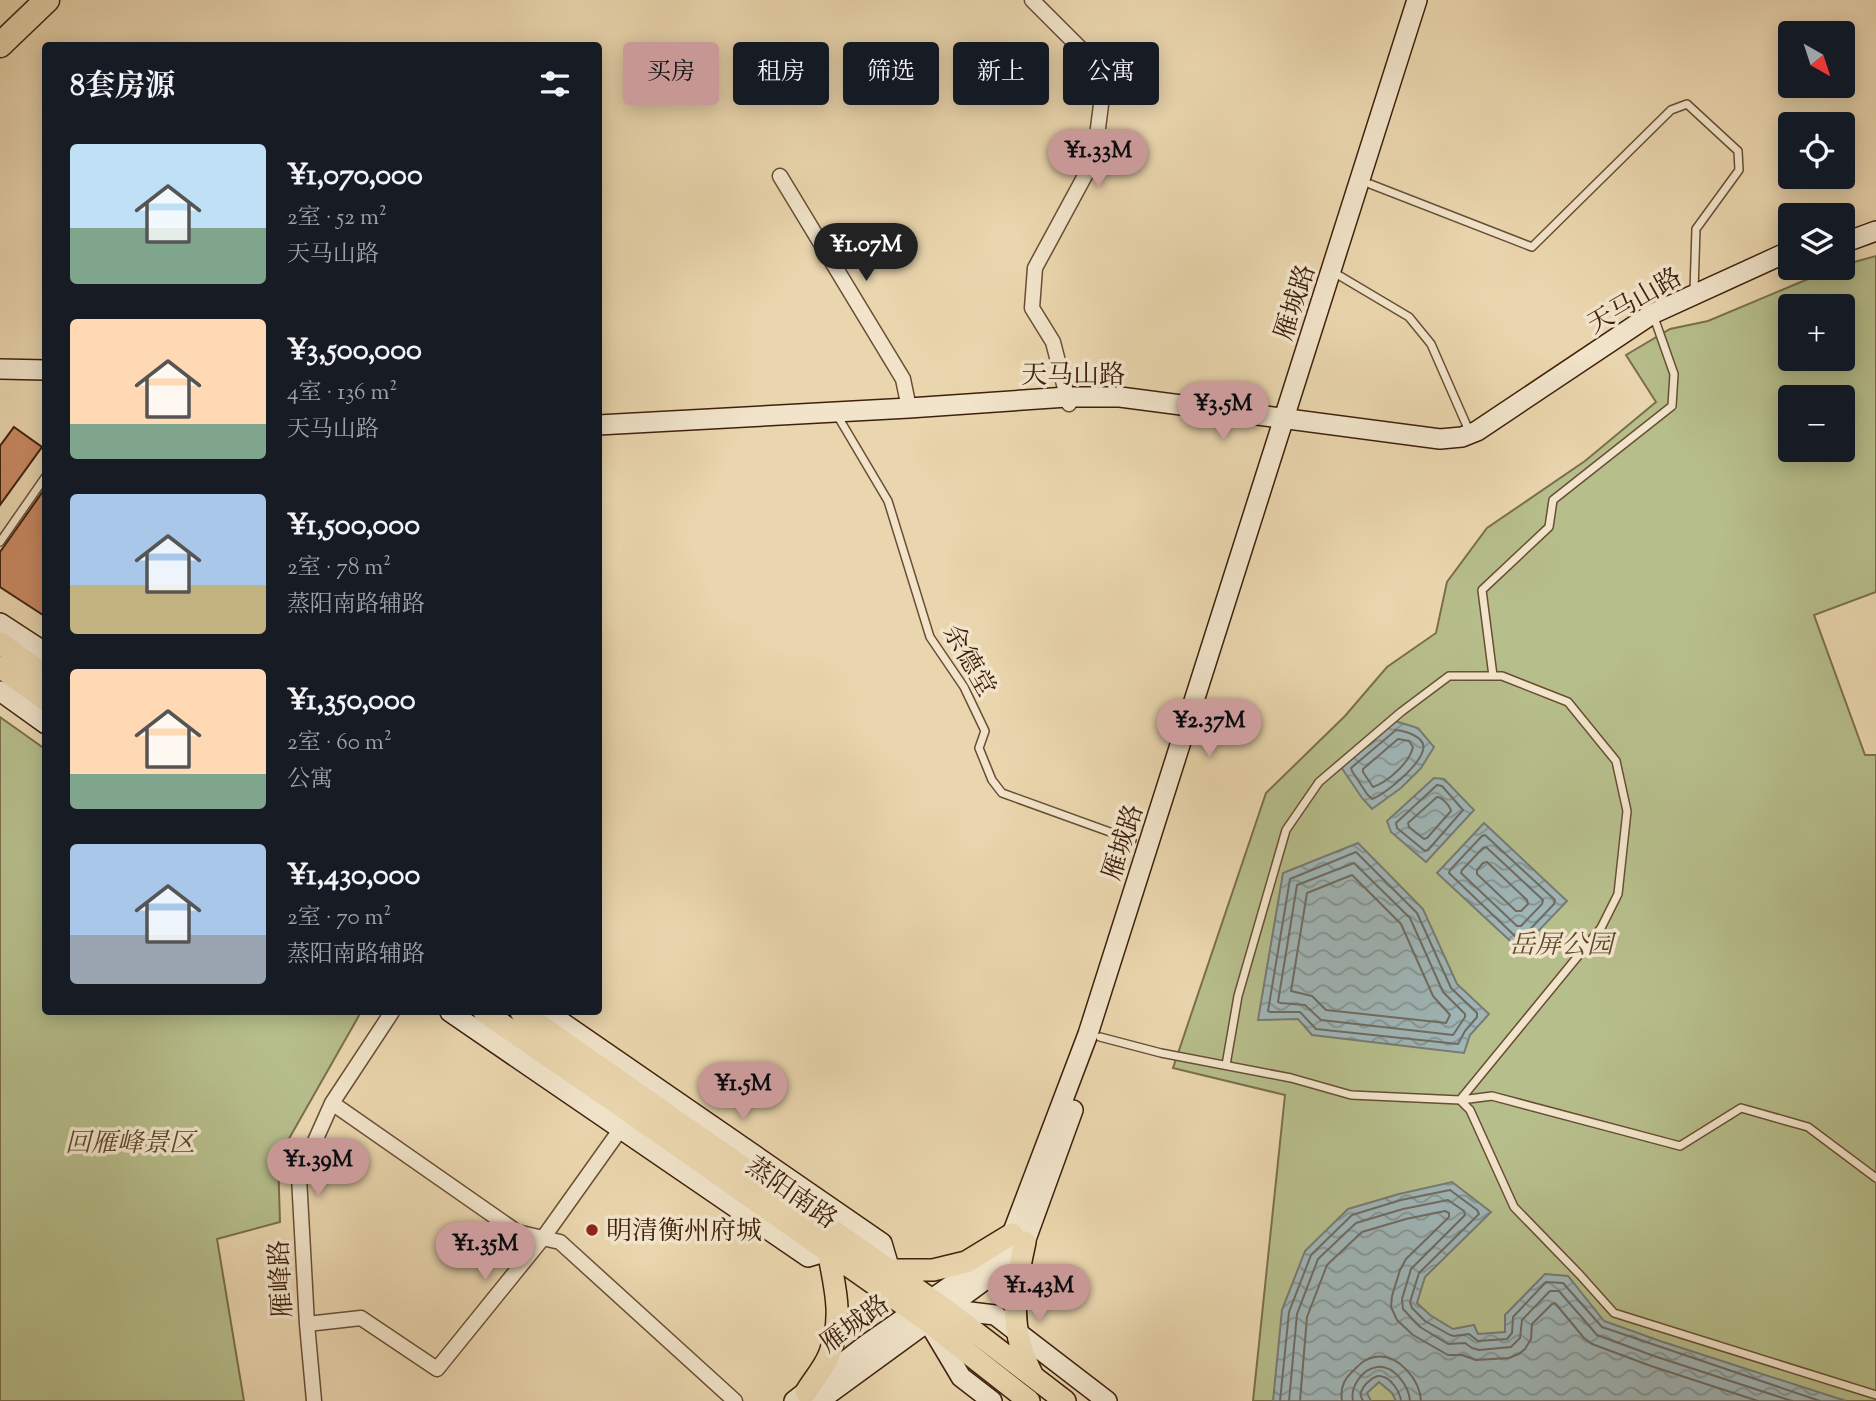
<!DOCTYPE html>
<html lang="zh">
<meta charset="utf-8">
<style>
body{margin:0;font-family:"Sorts Mill Goudy","Noto Serif SC",serif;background:#242831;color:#f1f3f6;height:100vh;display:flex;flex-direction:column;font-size:26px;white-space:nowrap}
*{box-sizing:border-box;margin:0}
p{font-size:23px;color:#9ea1a6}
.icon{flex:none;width:38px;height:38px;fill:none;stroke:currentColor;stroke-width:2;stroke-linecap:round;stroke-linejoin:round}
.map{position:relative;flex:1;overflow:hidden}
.drawer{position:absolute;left:42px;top:42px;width:560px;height:973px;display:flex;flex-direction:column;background:#171b24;border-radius:7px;box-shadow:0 4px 18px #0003}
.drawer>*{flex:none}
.top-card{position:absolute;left:623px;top:42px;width:665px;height:63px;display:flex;gap:14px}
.needle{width:46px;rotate:141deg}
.fabs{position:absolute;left:1778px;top:21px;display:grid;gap:14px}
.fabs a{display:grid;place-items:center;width:77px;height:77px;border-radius:7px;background:#171b24;box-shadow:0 4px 18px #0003;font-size:35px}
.price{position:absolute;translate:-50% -60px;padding:0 16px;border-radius:24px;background:#c59692;color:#111;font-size:23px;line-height:46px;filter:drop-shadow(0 2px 4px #0008)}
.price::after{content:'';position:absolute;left:50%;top:42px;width:21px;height:16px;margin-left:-10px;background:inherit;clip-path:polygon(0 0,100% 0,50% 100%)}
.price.on{background:#222;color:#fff}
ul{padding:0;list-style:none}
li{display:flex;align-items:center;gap:21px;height:175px;padding:0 28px}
li span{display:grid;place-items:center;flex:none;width:196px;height:140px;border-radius:7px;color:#555}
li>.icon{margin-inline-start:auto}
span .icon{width:84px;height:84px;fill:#fffc;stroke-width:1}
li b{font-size:30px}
h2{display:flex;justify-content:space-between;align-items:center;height:84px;padding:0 28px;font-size:30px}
.pill{padding:0 24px;border-radius:7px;background:#171b24;box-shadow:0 4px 18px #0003;font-size:24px;line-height:63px}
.pill.on{background:#c59692;color:#111}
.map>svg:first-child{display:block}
.park{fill:#b6be8b;stroke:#7a6f4c;stroke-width:2;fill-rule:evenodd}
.water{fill:url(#water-waves);stroke:#797a73;stroke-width:2}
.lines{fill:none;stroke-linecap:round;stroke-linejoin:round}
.shore{stroke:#6f6b62;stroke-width:2}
.building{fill:#ca8963;stroke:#3f200c;stroke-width:2}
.lane-casing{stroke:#6a4e34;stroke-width:10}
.street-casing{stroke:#6a4e34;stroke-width:17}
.secondary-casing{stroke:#3f200c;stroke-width:22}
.primary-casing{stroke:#3f200c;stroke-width:24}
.highway-casing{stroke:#3f200c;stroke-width:27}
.lane{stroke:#f1e4ca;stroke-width:7}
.street{stroke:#f1e4ca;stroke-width:14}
.secondary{stroke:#f1e4ca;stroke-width:19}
.primary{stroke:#ead6ae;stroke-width:21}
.highway{stroke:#ead6ae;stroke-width:24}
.poi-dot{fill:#8f2418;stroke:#f1e4ca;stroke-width:2.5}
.labels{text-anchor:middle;stroke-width:7;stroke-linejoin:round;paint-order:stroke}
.street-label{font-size:26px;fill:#3f200c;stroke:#f1e4ca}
.park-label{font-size:26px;font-style:italic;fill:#5d482c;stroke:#f1e4ca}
.poi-label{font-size:26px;fill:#3f200c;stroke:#f1e4ca;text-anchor:start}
</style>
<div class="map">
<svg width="1876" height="1401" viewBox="0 0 1876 1401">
<defs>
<pattern id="water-waves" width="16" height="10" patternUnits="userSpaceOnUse" patternTransform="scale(1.75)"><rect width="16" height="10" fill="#9fb6b7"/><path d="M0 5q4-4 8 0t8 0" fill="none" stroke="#839493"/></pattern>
</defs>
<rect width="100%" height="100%" fill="#ead6ae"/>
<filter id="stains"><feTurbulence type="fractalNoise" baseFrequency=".00286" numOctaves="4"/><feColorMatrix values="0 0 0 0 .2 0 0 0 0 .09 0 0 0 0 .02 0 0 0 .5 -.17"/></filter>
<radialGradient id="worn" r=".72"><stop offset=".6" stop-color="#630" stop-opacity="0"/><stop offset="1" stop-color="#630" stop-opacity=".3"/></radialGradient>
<path class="park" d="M1876,256V592L1814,615L1865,755H1876V1401H1253L1285,1095L1173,1068L1266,793L1345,716L1387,667L1436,633L1447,582L1487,528L1585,461L1656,402L1626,355L1670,329L1708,321L1834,268H1843V265ZM1790,306H1843V359H1790ZM1790,397H1843V450H1790Z
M0,717L45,749L46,1012H361L278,1158L280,1222L217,1239L244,1401H0Z"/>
<path class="water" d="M1395,721L1418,728L1434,747L1421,768L1401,788L1372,809L1362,798L1341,767Z
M1434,778L1444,779L1474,810L1426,862L1391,832L1387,821Z
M1484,823L1567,901L1520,950L1437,873Z
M1358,843L1423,909L1457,984L1489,1014L1470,1035L1464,1053L1312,1035L1298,1019L1258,1020L1283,873Z
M1452,1182L1491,1212L1425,1277L1417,1303L1430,1315L1453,1329L1474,1325L1478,1334L1505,1332V1315L1545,1274L1568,1276L1604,1321L1660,1341L1846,1401H1396L1392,1393L1379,1382L1367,1393L1371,1401H1273L1282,1310L1305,1251L1348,1209L1399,1194Z"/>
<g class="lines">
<path class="shore" d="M1396,730C1405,731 1427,737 1423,750C1419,766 1387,793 1372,799L1367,794L1352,771L1351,768Z
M1398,739L1409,741L1413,747C1410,762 1388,782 1373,787L1363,772V769Z
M1437,785L1442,786L1463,810L1428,850L1425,851L1397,828L1396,823Z
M1437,797C1442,797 1450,806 1451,811L1427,838L1424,839L1409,827L1408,823Z
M1485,835L1555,900L1554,904L1521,939L1517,938L1449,873L1450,870L1482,836Z
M1486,847L1543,900L1542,904L1521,926H1517L1461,873L1462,870L1483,848Z
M1356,852L1417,913L1451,988L1477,1013V1017L1465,1031L1458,1044L1316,1029L1300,1012H1271L1268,1011L1290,879Z
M1487,862L1527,900L1528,904L1521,911H1516L1477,874V870L1483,863Z
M1354,863L1410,918L1443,992L1465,1014V1017L1453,1035L1321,1020L1305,1005L1281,1003L1278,1002L1297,885Z
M1352,875L1401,924L1433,996L1450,1015L1446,1023L1326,1010L1312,996L1291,991L1307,893Z
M1280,1401L1289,1312L1311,1255L1352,1215L1401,1200L1450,1190L1477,1210L1479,1214L1419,1273L1410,1302L1412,1308L1425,1321L1450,1335L1454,1336L1469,1334L1478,1341L1507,1339L1512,1333L1513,1317L1546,1282L1563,1283L1602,1327L1820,1401
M1289,1401L1297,1314L1318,1259L1356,1223L1403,1209L1448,1200L1464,1211L1465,1215L1411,1269L1402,1299L1403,1309L1420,1327L1448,1344L1465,1343L1472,1348L1479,1350L1511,1347L1520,1338L1522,1320L1550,1291H1559L1597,1335L1654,1356L1792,1401
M1300,1401L1307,1317L1327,1265L1362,1232L1406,1219L1445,1211L1449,1213V1217L1406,1259L1400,1270L1392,1296L1391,1307L1397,1320L1413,1335L1448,1355H1462L1476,1360L1509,1358L1519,1354L1525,1349L1531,1339L1532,1324L1552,1304L1555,1303L1584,1338L1592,1344L1651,1366L1758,1401
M1342,1401C1340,1389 1343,1380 1352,1372C1359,1365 1365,1358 1375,1357C1398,1353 1420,1380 1421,1401
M1353,1401C1350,1387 1362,1369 1377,1367C1394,1365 1409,1386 1410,1401
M1363,1401C1361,1396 1359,1395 1362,1390C1364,1385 1374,1375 1380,1376C1391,1377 1400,1392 1401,1401"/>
</g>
<path class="building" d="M14,427L42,447L0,505V446Z
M46,487V617L0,587V552Z"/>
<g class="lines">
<defs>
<path id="lane" d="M1370,184L1532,247L1671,110L1687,104L1738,151L1739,170L1696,229L1694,291
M1340,276L1409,317L1431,344L1470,433
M840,420L888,501L930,637L964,687L985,731L979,748L992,780L1002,793L1132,840
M0,542L46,476
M1493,676L1482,590L1549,527L1553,500L1672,406L1674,374L1656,323
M1100,1037L1161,1053L1291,1078L1351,1095L1460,1100L1470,1110L1514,1207L1580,1275L1614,1313L1876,1395
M1226,1065L1238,996L1286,830L1319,782L1401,712L1449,676H1502L1568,702L1616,761L1627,811L1618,894L1601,928L1460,1100
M1461,1100L1492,1096L1680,1146L1741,1108L1808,1127L1876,1178"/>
<path id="street" d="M1032,0L1087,55L1102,97L1094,159L1035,268L1032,308L1053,342L1069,404
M780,176L903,379L909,408
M332,1103L517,1232L560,1242L735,1401
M307,1324L361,1318L437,1369L543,1238L625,1123
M314,1401L307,1324L299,1177L332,1103L392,1012"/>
<path id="secondary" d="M1843,243L1876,231
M0,369L46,370
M598,425L909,408L1067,397H1120L1440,439L1462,437L1477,431L1652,314L1790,251
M0,623L46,653
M0,691L46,724
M450,1012L808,1257L828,1251
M547,1012L882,1243L890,1270
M945,1309L995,1315L1107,1401
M930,1325L961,1377L992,1401
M794,1401L867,1344L982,1264L1012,1234L1088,1034L1417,0
M819,1401L993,1274L1025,1242L1073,1110"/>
<path id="primary" d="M0,643L46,676
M0,667L46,700
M484,1012L631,1113L927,1321L1029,1401
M521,1012L945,1309L1065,1401
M1025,1242C1014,1291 1008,1328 1032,1374
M890,1270H933L966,1262L1012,1234
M806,1392C813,1380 824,1368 829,1355C844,1319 835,1287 828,1251"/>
<path id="highway" d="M0,45L47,0"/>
</defs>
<use href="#lane" class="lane-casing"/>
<use href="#street" class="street-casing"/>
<use href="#secondary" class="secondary-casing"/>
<use href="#primary" class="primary-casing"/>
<use href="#highway" class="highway-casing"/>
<use href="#lane" class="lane"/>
<use href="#street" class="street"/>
<use href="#secondary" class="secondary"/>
<use href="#primary" class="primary"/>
<use href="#highway" class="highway"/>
</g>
<circle class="poi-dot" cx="592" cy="1230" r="7"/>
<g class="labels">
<g class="street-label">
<text transform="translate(1634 300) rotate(-30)" y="9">天马山路</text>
<text transform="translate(1294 302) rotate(-72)" y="9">雁城路</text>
<text x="1073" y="383">天马山路</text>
<text transform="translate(970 660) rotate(60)" y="9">余德堂</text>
<text transform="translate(1122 842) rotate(-72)" y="9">雁城路</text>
<text transform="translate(792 1192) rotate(35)" y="9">蒸阳南路</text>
<text transform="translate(280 1279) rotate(-93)" y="9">雁峰路</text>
<text transform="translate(854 1323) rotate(-36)" y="9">雁城路</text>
</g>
<g class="park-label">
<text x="1561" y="953">岳屏公园</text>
<text x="130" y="1151">回雁峰景区</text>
</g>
<g class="poi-label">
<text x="606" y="1239">明清衡州府城</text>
</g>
</g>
<rect width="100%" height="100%" filter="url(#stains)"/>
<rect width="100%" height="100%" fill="url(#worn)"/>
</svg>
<div class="fabs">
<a><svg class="needle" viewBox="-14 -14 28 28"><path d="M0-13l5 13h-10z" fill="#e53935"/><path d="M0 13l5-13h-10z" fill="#9ea1a6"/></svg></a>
<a><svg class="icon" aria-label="locate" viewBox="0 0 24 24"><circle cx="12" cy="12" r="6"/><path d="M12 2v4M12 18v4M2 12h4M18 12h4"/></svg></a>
<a><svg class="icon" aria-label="layers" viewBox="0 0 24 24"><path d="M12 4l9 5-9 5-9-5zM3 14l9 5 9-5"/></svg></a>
<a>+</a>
<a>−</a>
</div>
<b class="price" style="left:1098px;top:189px">¥1.33M</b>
<b class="price on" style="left:866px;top:283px">¥1.07M</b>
<b class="price" style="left:1223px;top:442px">¥3.5M</b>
<b class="price" style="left:1209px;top:759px">¥2.37M</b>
<b class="price" style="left:743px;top:1122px">¥1.5M</b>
<b class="price" style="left:318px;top:1198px">¥1.39M</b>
<b class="price" style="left:485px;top:1282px">¥1.35M</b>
<b class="price" style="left:1039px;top:1324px">¥1.43M</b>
<div class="top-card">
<a class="pill on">买房</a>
<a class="pill">租房</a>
<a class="pill">筛选</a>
<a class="pill">新上</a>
<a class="pill">公寓</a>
</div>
<section class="drawer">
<h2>8套房源<svg class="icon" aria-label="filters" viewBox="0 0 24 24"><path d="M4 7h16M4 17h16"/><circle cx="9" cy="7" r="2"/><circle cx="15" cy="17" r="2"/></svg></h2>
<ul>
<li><span style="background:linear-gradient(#bfe0f5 60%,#7fa58c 0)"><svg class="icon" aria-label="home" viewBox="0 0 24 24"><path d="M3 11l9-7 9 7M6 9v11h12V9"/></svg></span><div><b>¥1,070,000</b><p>2室 · 52 m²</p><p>天马山路</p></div></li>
<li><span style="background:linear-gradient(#ffd9b3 75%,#7fa58c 0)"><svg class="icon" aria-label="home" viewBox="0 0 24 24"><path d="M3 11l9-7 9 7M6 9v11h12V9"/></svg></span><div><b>¥3,500,000</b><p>4室 · 136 m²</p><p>天马山路</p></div></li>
<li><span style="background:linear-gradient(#a9c7e8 65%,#c2b280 0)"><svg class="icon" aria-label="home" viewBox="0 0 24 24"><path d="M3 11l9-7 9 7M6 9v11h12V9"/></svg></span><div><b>¥1,500,000</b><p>2室 · 78 m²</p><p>蒸阳南路辅路</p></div></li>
<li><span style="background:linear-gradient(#ffd9b3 75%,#7fa58c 0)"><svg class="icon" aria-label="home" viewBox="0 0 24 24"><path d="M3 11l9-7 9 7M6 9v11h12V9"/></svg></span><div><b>¥1,350,000</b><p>2室 · 60 m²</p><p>公寓</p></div></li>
<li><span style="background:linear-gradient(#a9c7e8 65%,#9aa5b1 0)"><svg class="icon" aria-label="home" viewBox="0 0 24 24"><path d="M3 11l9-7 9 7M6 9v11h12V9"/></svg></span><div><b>¥1,430,000</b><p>2室 · 70 m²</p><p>蒸阳南路辅路</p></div></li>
</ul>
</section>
</div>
